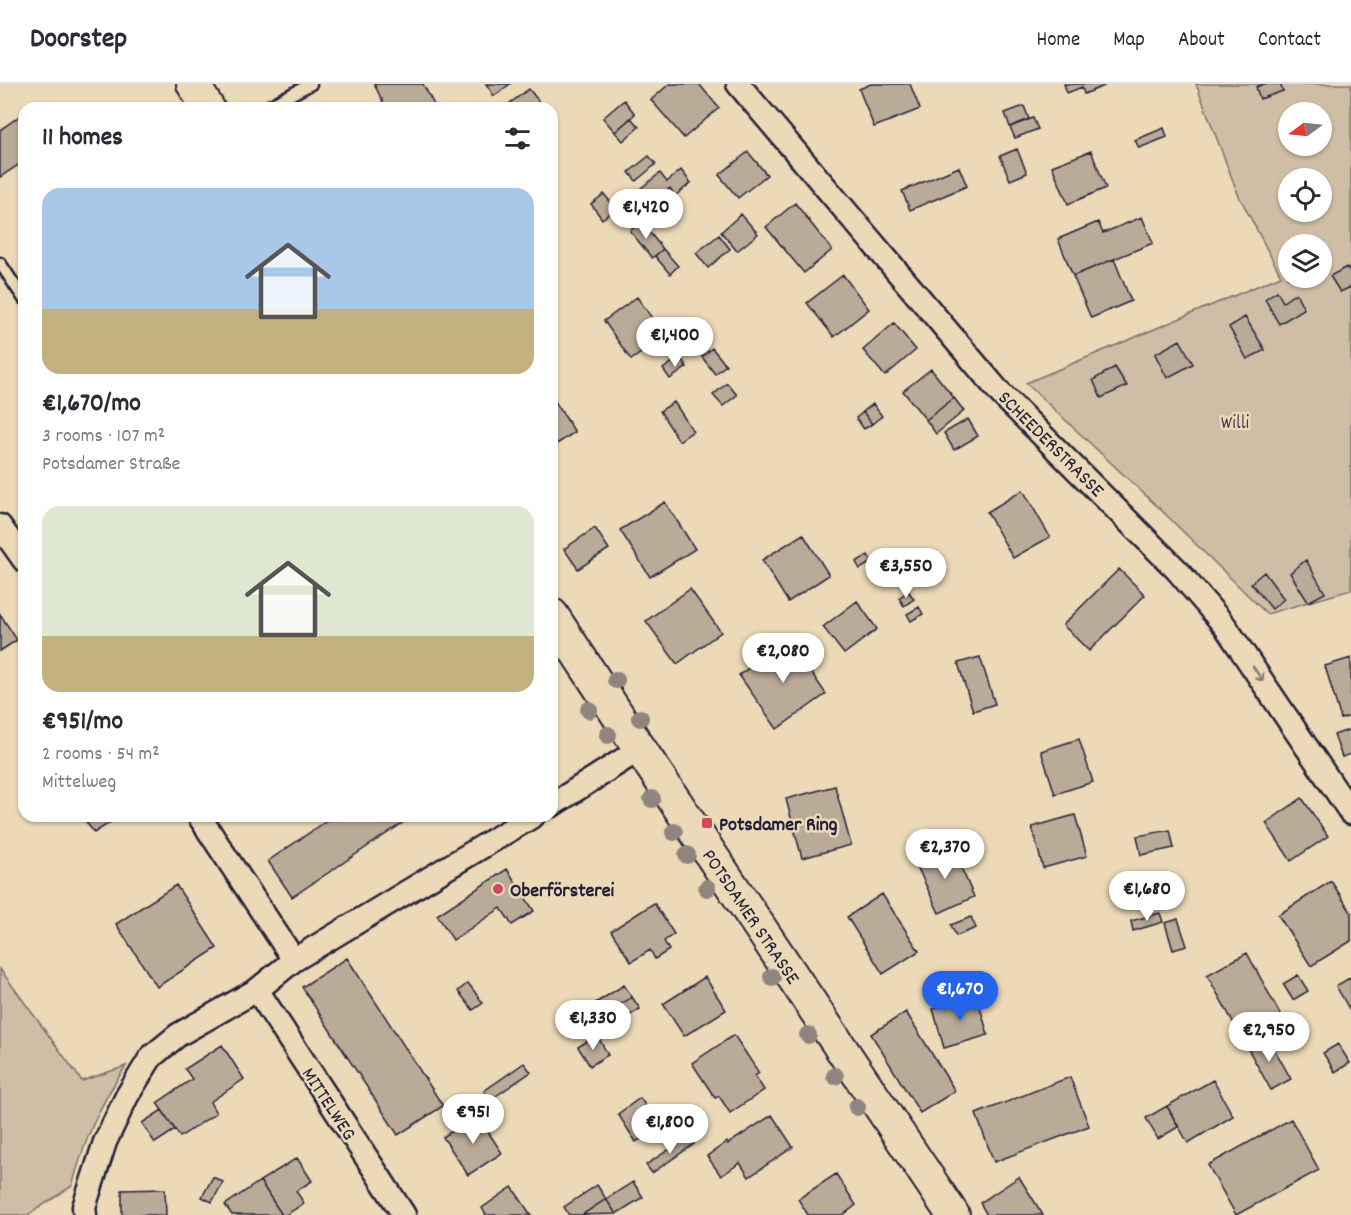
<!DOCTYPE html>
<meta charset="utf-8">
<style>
body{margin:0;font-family:Dekko,sans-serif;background:#f2f2f3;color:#2b2b33;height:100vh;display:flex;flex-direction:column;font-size:22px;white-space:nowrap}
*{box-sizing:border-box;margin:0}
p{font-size:20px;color:#7c7c81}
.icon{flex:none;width:33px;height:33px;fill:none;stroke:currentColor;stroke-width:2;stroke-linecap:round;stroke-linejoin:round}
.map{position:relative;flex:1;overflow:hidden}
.details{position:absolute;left:18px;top:18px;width:540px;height:720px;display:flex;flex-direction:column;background:#fff;border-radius:18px;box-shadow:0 2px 4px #0004}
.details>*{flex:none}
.needle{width:39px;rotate:255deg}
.buttons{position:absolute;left:1278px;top:18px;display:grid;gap:12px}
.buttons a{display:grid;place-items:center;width:54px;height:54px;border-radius:50%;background:#fff;box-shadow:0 2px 4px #0004;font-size:30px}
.price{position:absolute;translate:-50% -51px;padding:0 14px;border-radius:21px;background:#fff;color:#222;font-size:20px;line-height:39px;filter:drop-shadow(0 2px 3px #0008)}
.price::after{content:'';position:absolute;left:50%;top:36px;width:18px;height:14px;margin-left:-9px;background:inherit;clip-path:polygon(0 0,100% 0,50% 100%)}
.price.active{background:#2563eb;color:#fff}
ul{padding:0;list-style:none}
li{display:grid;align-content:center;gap:12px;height:318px;padding:0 24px}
li span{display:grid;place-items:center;height:186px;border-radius:18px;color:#555}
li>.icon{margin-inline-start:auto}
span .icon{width:108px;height:108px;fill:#fffc;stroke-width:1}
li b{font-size:26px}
h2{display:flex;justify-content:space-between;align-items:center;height:72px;padding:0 24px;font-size:26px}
header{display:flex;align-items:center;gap:36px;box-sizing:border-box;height:84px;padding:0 30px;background:#fff;border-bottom:2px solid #e1e1e2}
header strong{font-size:28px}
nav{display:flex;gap:33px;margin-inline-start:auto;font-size:21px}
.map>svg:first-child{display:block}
.green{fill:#cfbea5;stroke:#787070;stroke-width:1.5;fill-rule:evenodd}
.building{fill:#baab98;stroke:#22223b;stroke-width:1.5}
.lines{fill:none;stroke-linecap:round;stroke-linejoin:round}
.lane-casing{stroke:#22223b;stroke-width:15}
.street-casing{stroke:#22223b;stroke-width:27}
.secondary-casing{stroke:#22223b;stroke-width:36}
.lane{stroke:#ecd9b7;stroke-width:10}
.street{stroke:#ecd9b7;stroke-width:22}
.secondary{stroke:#ecd9b7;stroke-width:32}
.tree{fill:#90857e}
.oneway{stroke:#877e79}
.poi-dot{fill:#d1495b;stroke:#ecd9b7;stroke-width:2}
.labels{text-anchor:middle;stroke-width:5;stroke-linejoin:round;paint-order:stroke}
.park-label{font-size:20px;fill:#454150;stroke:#ecd9b7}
.street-label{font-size:20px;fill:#22223b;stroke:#ecd9b7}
.poi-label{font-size:20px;font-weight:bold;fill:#22223b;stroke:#ecd9b7;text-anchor:start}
</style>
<header>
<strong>Doorstep</strong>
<nav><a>Home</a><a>Map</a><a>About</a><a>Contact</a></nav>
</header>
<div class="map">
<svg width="1351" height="1131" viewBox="0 0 1351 1131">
<rect width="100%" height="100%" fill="#ecd9b7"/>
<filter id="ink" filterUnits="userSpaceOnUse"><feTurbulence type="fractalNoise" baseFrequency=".0167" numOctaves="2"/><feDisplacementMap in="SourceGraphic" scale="12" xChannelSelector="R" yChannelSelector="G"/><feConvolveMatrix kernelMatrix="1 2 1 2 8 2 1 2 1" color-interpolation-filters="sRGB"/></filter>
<g filter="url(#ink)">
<path class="green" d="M1196,0H1351V506L1267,530L1159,424L1026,299L1281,192L1238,110ZM1288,28H1322V62H1288ZM1288,94H1322V128H1288ZM1288,160H1322V194H1288Z
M0,885L82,997L126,982C98,1023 85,1055 72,1102L28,1131H0Z"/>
<path class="building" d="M374,0H423L434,21L429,24H386Z
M486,0H510L494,12Z
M669,0H699L719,24L684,54L651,16Z
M871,0H910L920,25L874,43L859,5Z
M1064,0H1103L1104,2L1084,10L1082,3L1067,9Z
M1264,0H1280L1283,7L1260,15L1256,3Z
M529,5L544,24H507L506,22Z
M624,16L635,30L615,48L603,34Z
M1024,22L1029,35L1010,43L1005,29Z
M24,29V77L0,93V46Z
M631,34L639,43L623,57L615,48Z
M1033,34L1038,45L1015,54L1010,43Z
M1164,44L1167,53L1139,64L1135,56Z
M1017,65L1027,89L1010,96L1000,72Z
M1091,67L1106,104L1068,120L1052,82Z
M748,68L767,91L738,114L719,91Z
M649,72L656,80L636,97L629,88Z
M959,83L967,102L910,126L902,107Z
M681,86L691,99L675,112L670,104L641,128L630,113L660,89L667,98Z
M604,110L616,125L602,135L591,120Z
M795,119L832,166L804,189L766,143Z
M741,130L758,150L737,167L721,148Z
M1142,133L1153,159L1073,192L1058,155L1098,138L1103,149Z
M641,138L663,165L652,174L630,147Z
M719,151L730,165L708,184L696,169Z
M663,165L678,182L670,190L655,172Z
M1114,175L1131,217L1091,234L1073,192Z
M1347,183L1351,189V203L1340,208L1330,192Z
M843,191L869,225L834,253L807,219Z
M1277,207L1283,218L1296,209L1304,225L1279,240L1265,215Z
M637,213L665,252L631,276L604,237Z
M1245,233L1265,266L1247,275L1229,243Z
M894,239L916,266L885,292L863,266Z
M1180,256L1193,280L1167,294L1155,270Z
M712,264L726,281L715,290L702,273Z
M680,273L687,283L670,295L663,285Z
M1115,283L1127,302L1101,314L1093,296Z
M931,285L954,314L926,336L903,307Z
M727,299L737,311L723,322L713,311Z
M552,313L575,348L552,363Z
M954,314L964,327L936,350L926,336Z
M674,318L693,347L679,357L660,327Z
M873,320L882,332L872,340L863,328Z
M863,328L872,340L864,345L856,334Z
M968,335L978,352L954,366L944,349Z
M1023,406L1050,453L1013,474L987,428Z
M665,418L695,465L650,493L620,446Z
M595,444L609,465L578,485L564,465Z
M803,450L829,491L788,518L762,476Z
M868,471L872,478L860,485L856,478Z
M1306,476L1325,509L1308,518L1290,489Z
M1119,485L1145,511L1089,567L1063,541Z
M1264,488L1284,515L1272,525L1251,499Z
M690,505L721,548L677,580L646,537Z
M908,507L914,515L904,522L899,514Z
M857,517L877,545L844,570L823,543Z
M919,523L923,530L911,537L907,530Z
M0,530L17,556L0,567Z
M789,556L826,610L777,645L739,591Z
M980,573L995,620L973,627L958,579Z
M1351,574V632L1341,635L1325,582Z
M1351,645V670L1342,673L1334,651Z
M1079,655L1093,698L1055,710L1041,667Z
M835,702L851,761L802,774L786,715Z
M1302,714L1328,752L1291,777L1266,739Z
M1075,731L1087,772L1043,784L1032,743Z
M82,732H120L94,749Z
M334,732H413L292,813L268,777Z
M1170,746L1174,764L1141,771L1137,752Z
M952,763L974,813L939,829L916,780Z
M507,785L534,827L512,841L501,824L453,856L437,831Z
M1331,797L1351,828V857L1311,882L1278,831Z
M176,801L217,864L157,903L116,840Z
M882,810L919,867L883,890L847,833Z
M654,819L674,850L664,857L669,866L655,875L650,866L631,878L611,847Z
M1160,829L1163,838L1133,847L1131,837Z
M971,833L976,844L956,852L951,841Z
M1178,835L1187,862L1173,866L1165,839Z
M1247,869L1286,941L1247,963L1207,891Z
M347,874L443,1022L398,1051L302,903Z
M1298,891L1308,907L1293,916L1283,900Z
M705,893L726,926L684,952L663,920Z
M1351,893V928L1336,902Z
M468,899L483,919L473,926L458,907Z
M624,901L632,913L605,931L597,918Z
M977,912L988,951L944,964L933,925Z
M632,913L640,925L613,942L605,931Z
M597,918L605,931L570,953L562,941Z
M906,928L955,1007L920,1029L871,950Z
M597,951L608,971L590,982L578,963Z
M734,951L759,989L755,992L764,1006L730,1029L719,1012L715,1014L692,979Z
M1267,952L1291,995L1271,1006L1247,963Z
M1338,960L1350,979L1335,988L1323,969Z
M222,961L244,995L210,1018L216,1029L180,1053L157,1019L192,995L185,985Z
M524,979L531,988L490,1016L484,1007Z
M1070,993L1089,1042L994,1078L976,1030Z
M1213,996L1233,1032L1188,1059L1167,1022Z
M640,1014L660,1042L636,1058L618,1030Z
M1167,1022L1178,1043L1158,1055L1146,1034Z
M162,1026L175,1046L155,1059L142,1039Z
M477,1031L502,1069L468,1091L443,1053Z
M772,1031L793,1063L749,1093L740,1079L721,1092L707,1072L727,1058L728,1060Z
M1291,1035L1319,1086L1236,1131L1208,1081Z
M689,1052L694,1060L652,1089L646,1081Z
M297,1074L312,1097L296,1107L304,1119L286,1131H282L260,1097Z
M836,1090L856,1121L843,1131H808L798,1115Z
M213,1093L223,1098L212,1118L202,1113Z
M1019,1093L1043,1131H987L980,1119Z
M260,1097L282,1131H232L225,1121Z
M633,1098L643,1113L616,1130L606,1115Z
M597,1101L606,1115L582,1131H569L564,1123Z
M512,1103L531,1131H486L482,1124Z
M165,1105L166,1131H122V1106Z
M606,1115L616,1130L582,1131Z"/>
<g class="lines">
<defs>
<path id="lane" d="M265,24L311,0
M0,179L24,215"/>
<path id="street" d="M738,0L1001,310L1177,486L1225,542L1351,729
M0,442L24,476
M552,721L640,665
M199,732L294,876
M257,906L404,1131
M85,1131L84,1123L105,1058L127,1012L151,973L178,951L257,906L294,876L533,732"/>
<path id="secondary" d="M193,0L208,24
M552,531L640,665L953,1131"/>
</defs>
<use href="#lane" class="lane-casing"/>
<use href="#street" class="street-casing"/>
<use href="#secondary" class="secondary-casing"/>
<use href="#lane" class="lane"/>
<use href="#street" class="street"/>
<use href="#secondary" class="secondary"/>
</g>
<g class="tree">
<circle cx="616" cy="596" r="9"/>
<circle cx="589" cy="626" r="9"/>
<circle cx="640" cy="634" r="9"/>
<circle cx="608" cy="651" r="9"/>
<circle cx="652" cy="715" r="9"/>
<circle cx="674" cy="748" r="9"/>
<circle cx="687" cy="771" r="9"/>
<circle cx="707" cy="804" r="9"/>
<circle cx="772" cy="893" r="9"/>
<circle cx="808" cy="951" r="9"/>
<circle cx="835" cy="992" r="9"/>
<circle cx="857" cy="1023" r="9"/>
</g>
<defs><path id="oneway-shaft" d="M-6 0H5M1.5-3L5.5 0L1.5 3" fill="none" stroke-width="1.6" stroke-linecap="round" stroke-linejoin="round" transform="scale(1.5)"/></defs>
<use class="oneway" href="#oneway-shaft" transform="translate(1258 590) rotate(56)"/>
</g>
<g class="poi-dot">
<rect x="701" y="733" width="12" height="12" rx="3"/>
<circle cx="498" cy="805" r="6"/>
</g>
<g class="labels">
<g class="park-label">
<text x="1235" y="344">Willi</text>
</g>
<g class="street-label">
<text transform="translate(1052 359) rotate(45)" y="7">SCHEEDERSTRASSE</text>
<text transform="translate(752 832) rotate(56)" y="7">POTSDAMER STRASSE</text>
<text transform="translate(330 1019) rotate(57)" y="7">MITTELWEG</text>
</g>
<g class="poi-label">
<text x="719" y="746">Potsdamer Ring</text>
<text x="510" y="812">Oberförsterei</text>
</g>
</g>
</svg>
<div class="buttons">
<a><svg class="needle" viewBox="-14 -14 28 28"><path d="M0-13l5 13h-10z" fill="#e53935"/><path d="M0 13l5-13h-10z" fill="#7c7c81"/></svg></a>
<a><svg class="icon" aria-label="locate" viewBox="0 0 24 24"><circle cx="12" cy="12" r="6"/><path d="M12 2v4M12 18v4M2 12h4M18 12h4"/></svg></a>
<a><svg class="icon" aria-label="layers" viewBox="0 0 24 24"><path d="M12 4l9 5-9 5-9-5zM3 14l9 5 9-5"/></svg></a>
</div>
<b class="price" style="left:646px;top:156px">€1,420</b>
<b class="price" style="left:675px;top:284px">€1,400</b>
<b class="price" style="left:906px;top:515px">€3,550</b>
<b class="price" style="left:783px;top:600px">€2,080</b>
<b class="price" style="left:945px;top:796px">€2,370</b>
<b class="price" style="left:1147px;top:838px">€1,680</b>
<b class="price active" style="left:960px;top:938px">€1,670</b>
<b class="price" style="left:593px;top:967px">€1,330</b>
<b class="price" style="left:1269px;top:979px">€2,950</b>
<b class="price" style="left:473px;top:1061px">€951</b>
<b class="price" style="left:670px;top:1071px">€1,800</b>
<section class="details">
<h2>11 homes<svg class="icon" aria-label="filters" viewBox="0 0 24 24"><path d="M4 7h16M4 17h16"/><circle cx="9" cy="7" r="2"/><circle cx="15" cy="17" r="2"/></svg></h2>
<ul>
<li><span style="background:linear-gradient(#a9c7e8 65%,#c2b280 0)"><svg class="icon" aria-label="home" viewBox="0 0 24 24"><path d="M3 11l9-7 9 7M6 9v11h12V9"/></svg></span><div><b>€1,670/mo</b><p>3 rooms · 107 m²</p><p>Potsdamer Straße</p></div></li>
<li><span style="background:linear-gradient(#dfe7d0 70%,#c2b280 0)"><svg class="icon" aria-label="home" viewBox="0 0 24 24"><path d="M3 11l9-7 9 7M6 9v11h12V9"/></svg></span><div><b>€951/mo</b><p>2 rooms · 54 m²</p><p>Mittelweg</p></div></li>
</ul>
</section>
</div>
